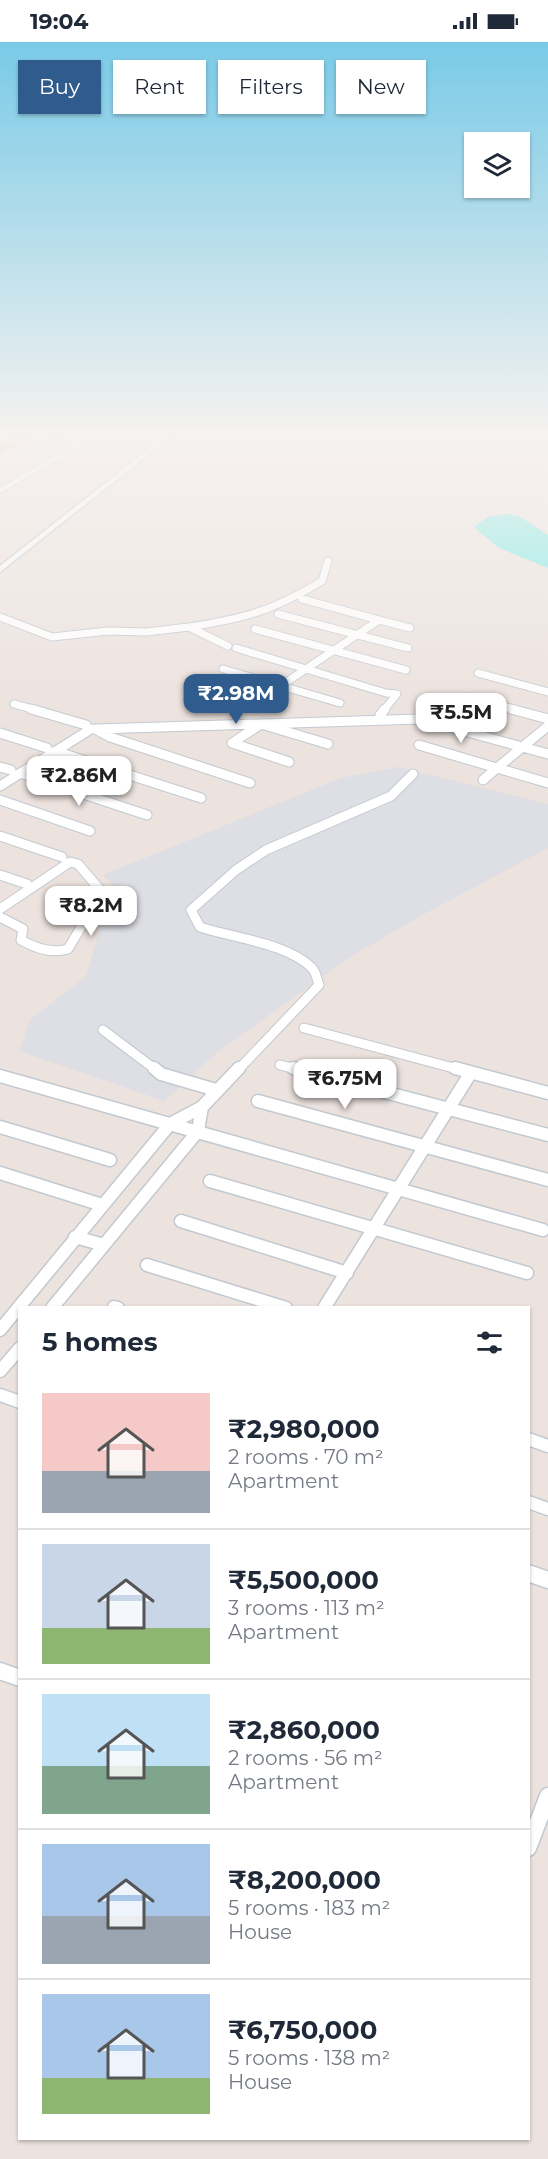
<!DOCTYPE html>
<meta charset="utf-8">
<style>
body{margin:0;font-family:Montserrat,sans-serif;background:#f6f6f7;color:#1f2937;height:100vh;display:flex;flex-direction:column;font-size:22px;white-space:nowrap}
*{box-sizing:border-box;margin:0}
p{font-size:20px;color:#747a83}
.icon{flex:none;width:33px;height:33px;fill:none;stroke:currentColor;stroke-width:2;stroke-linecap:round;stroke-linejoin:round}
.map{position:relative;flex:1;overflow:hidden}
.details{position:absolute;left:18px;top:1264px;width:512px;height:834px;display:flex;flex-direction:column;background:#fff;border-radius:0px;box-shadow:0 2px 4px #0004}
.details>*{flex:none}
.banner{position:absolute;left:18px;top:18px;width:513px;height:54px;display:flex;gap:12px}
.controls{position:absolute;left:464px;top:90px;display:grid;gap:12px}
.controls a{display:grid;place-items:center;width:66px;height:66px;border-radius:0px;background:#fff;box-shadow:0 2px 4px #0004;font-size:30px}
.price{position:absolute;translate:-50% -51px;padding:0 14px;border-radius:12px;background:#fff;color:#222;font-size:20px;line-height:39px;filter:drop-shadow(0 2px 3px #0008)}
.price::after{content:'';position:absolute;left:50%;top:36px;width:18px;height:14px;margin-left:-9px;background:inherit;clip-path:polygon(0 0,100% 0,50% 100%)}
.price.current{background:#2f5c8c;color:#fff}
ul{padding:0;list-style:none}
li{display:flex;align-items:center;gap:18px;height:150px;padding:0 24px}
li+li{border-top:2px solid #e0e1e3}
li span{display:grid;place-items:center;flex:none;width:168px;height:120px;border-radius:0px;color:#555}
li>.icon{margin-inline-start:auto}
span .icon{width:72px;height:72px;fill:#fffc;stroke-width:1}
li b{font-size:26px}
h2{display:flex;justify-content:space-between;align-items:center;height:72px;padding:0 24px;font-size:26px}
.tag{padding:0 21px;border-radius:0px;background:#fff;box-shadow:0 2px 4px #0004;font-size:21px;line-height:54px}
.tag.current{background:#2f5c8c;color:#fff}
.status{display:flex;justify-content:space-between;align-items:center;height:42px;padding:0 30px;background:#fff;direction:ltr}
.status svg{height:16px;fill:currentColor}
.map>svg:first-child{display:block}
.industrial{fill:#dedee5}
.water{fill:#74ebe6}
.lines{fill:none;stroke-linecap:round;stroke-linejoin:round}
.minor-far3-casing{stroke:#c2c9d1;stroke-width:9}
.minor-far2-casing{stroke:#c2c9d1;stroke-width:11}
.minor-far1-casing{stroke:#c2c9d1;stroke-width:15}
.minor-casing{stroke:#c2c9d1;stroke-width:19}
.tertiary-casing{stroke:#c2c9d1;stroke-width:3}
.secondary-casing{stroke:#c2c9d1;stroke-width:2}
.motorway-casing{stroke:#c4c4c4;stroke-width:3}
.minor-far3{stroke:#fff;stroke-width:7}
.minor-far2{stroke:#fff;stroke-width:9}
.minor-far1{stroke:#fff;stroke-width:12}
.minor{stroke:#fff;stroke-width:16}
.tertiary{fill:#fff;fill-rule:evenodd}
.secondary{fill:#fff;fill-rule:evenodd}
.motorway{fill:#f96f5c;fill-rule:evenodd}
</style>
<div class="status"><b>19:04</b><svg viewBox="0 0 49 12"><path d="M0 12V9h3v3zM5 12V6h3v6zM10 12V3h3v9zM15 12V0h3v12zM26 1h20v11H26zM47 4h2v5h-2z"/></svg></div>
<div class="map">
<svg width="548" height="2117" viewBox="0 0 548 2117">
<rect width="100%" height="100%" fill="#ece2de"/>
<path class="industrial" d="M398,725L548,762V806L424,872L350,915L219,1009L164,1059L19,1009L30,978L86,934L100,888L113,857L111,841L103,833L341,736Z"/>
<path class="water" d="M506,472L519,474L548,493V526L499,506L474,485L488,475Z"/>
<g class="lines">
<defs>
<path id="minor-far3" d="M278,572L408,606
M0,575L52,595L108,589L146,590L189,585L228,604
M379,578L410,586
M189,585C246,576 272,569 322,539L328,519
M255,587L406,628
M236,606L386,651L397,652L384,668
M223,627L340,661
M478,631L548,650
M215,650L255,661L379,578L302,557
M467,655L517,668
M14,662L36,668"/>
<path id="minor-far2" d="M31,667L86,683
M511,667L548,677
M380,673L385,667
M548,684L497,726L548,741
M95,687L110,695L250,741
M97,687L420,677L548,712
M0,691L47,706
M419,703L497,726
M55,709L201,756
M289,720L232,701L261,682L328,702
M0,725L11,728
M20,731L147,773
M483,738L497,726
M0,744L91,687
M0,758L90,789
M0,794L62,815
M0,833L27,842
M0,867L70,820L78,822L102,850L68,907C52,912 35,906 21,898L23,887L0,875
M304,986L461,1028
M103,988L156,1028
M280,1023L299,1028
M238,1028L319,943C317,937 316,930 312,926C287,901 233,896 200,885L191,868L236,828L266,808L391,754L413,732"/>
<path id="minor-far1" d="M154,1026L161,1032L216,1048
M293,1026L548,1093
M455,1026L548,1051
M0,1034L543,1188
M258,1059L548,1138
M0,1085L110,1118
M0,1131L102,1163
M210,1139L527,1231
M181,1179L347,1231
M75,1195L104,1203
M147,1223L286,1266
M114,1265L118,1266
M52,1266L198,1089L202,1065
M324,1266L470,1032
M0,1288L170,1082L202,1065L239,1026
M0,1329L20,1306
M0,1353L20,1360
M528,1397L548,1404
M528,1460L548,1467"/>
<path id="minor" d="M528,1531L548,1538
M0,1629L20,1636
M528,1806L548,1754"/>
<path id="tertiary" d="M165,394H172L0,530V524Z"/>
<path id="secondary" d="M46,394L83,397L89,394H98L0,451V446L77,401Z"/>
<path id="motorway" d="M20,394H32L0,412V405Z"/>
</defs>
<use href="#minor-far3" class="minor-far3-casing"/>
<use href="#minor-far2" class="minor-far2-casing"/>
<use href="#minor-far1" class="minor-far1-casing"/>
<use href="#minor" class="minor-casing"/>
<use href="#tertiary" class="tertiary-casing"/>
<use href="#secondary" class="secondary-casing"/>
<use href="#motorway" class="motorway-casing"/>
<use href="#minor-far3" class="minor-far3"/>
<use href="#minor-far2" class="minor-far2"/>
<use href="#minor-far1" class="minor-far1"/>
<use href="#minor" class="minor"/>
<use href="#tertiary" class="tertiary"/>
<use href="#secondary" class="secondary"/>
<use href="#motorway" class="motorway"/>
</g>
<linearGradient id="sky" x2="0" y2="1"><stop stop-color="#79cae7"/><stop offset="0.57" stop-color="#f6f2f0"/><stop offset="1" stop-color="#f6f2f0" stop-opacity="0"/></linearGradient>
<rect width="548" height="690" fill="url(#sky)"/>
</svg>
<div class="controls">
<a><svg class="icon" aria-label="layers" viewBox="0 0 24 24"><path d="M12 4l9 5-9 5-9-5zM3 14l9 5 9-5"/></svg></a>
</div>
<b class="price current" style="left:236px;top:683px">₹2.98M</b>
<b class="price" style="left:461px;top:702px">₹5.5M</b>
<b class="price" style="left:79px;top:765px">₹2.86M</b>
<b class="price" style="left:91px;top:895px">₹8.2M</b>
<b class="price" style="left:345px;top:1068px">₹6.75M</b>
<div class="banner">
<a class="tag current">Buy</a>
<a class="tag">Rent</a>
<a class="tag">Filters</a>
<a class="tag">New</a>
</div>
<section class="details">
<h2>5 homes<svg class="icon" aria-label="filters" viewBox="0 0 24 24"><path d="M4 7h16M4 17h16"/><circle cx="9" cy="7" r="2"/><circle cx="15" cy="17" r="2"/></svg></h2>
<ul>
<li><span style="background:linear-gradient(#f6c9c9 65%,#9aa5b1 0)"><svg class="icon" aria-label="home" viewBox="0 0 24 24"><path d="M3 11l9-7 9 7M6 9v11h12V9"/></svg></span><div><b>₹2,980,000</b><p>2 rooms · 70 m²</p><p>Apartment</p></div></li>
<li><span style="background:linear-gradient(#c9d6e8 70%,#8fb573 0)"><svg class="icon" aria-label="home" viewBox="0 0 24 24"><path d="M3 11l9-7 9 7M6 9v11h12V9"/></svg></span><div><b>₹5,500,000</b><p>3 rooms · 113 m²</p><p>Apartment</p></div></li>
<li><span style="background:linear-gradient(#bfe0f5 60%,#7fa58c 0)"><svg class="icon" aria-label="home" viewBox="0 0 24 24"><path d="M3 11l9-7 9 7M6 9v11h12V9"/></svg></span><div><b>₹2,860,000</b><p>2 rooms · 56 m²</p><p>Apartment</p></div></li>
<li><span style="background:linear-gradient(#a9c7e8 60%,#9aa5b1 0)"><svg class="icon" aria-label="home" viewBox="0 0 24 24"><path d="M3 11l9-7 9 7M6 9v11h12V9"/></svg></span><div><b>₹8,200,000</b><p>5 rooms · 183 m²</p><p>House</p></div></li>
<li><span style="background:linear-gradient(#a9c7e8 70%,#8fb573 0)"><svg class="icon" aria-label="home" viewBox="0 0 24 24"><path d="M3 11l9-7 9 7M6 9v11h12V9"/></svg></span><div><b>₹6,750,000</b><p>5 rooms · 138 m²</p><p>House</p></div></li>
</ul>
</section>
</div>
